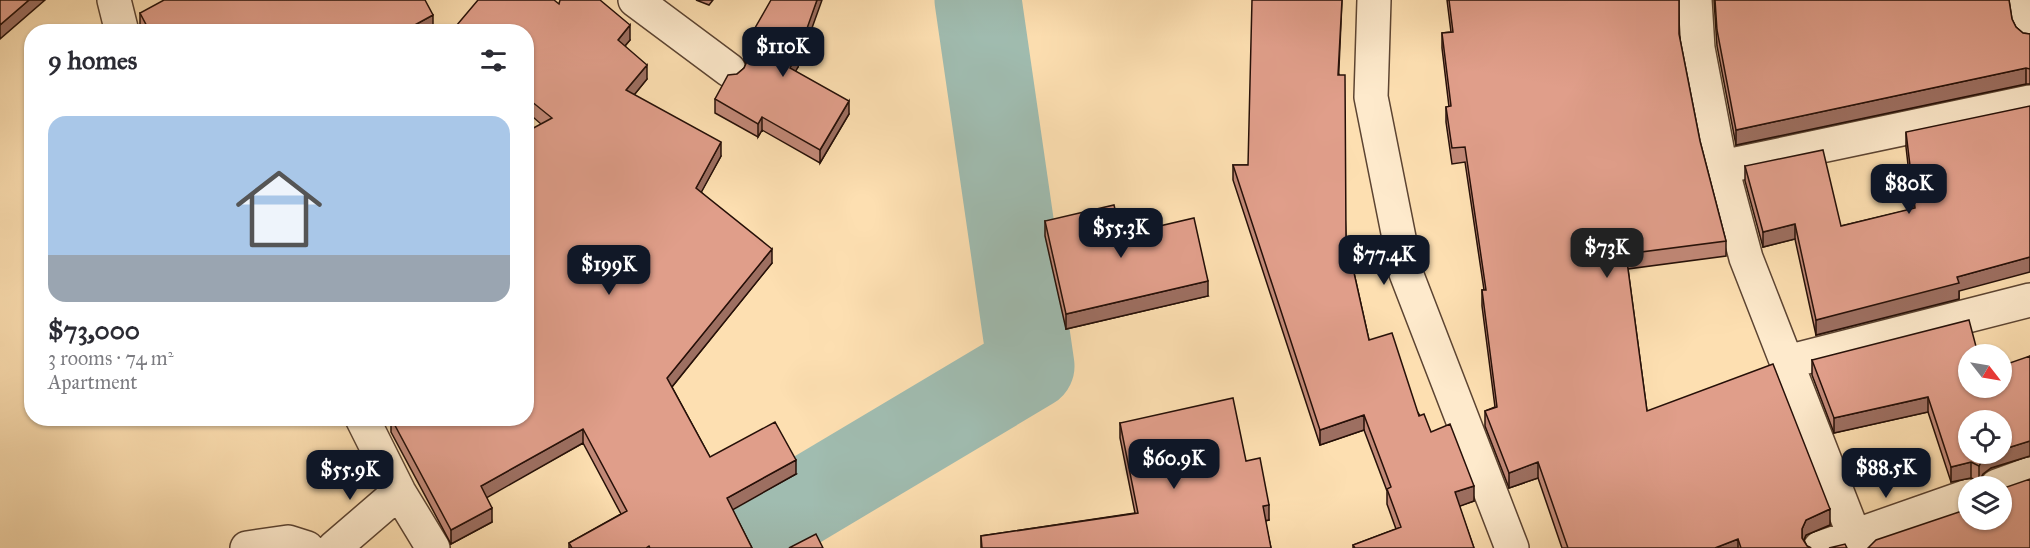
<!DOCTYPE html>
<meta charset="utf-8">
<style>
body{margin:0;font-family:"IM FELL Great Primer",serif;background:#f7f7f7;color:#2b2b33;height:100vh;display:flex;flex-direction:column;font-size:22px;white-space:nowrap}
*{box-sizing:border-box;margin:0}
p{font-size:20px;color:#7c7c81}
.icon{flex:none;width:33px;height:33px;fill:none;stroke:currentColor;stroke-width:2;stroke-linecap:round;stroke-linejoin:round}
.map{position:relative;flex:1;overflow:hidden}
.sheet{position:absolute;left:24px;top:24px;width:510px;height:402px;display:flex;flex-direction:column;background:#fff;border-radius:24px;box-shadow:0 2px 4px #0004}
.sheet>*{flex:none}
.needle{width:39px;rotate:121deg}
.controls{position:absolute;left:1958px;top:344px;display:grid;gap:12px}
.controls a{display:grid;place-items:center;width:54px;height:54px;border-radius:50%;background:#fff;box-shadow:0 2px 4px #0004;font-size:30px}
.price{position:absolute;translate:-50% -51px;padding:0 14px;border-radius:12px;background:#111827;color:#fff;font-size:20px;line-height:39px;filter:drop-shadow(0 2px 3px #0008)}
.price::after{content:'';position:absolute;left:50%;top:36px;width:18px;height:14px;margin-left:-9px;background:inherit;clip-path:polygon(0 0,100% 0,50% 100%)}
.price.current{background:#222;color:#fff}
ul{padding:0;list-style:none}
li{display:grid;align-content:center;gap:12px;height:318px;padding:0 24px}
li span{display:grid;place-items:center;height:186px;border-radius:18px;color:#555}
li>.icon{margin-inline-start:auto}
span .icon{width:108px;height:108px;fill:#fffc;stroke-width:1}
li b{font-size:26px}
h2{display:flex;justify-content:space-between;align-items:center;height:72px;padding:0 24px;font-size:26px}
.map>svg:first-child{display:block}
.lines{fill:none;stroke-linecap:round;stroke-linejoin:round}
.river{stroke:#a0bcb0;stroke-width:87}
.minor-casing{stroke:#5c4432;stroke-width:36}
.tertiary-casing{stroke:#5c4432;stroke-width:36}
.minor{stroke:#feeacc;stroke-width:33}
.tertiary{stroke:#feeacc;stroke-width:33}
.wall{fill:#c18877;stroke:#261008;stroke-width:1.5}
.shaded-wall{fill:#9d6f61;stroke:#261008;stroke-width:1.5}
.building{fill:#e09e8a;stroke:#261008;stroke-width:1.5}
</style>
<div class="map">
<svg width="2030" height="548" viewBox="0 0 2030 548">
<rect width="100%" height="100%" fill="#fddfb1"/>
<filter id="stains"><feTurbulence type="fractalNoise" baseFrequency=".00333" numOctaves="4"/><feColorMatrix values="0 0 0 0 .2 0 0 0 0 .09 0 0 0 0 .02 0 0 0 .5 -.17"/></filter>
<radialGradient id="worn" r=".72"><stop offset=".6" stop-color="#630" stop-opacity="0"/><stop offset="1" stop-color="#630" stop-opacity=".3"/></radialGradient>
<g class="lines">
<path class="river" d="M726,548L1031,366L978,0"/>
<defs>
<path id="minor" d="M114,0L122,32
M635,0L729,70
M1695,0L1698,48L1718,153L1746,258L1859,548
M2024,0L2030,31
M1722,167L2030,102
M1787,362L2030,300
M362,418L399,492L433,548
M1997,486L2030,474
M247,548L288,542L307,548
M334,548L399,492
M1820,548L1968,496"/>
<path id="tertiary" d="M1374,0L1371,97L1406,273L1512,548"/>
</defs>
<use href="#minor" class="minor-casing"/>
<use href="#tertiary" class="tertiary-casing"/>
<use href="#minor" class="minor"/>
<use href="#tertiary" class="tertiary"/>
</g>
<path class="wall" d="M696,0H713L709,5Z
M1447,0H1679V34L1700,141L1726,241V256L1628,269L1647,411L1830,525L1806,535L1804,540L1807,546L1811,548H1562L1538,478L1509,488L1485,426V411L1495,407L1482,306V290H1484L1465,162L1452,164L1446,122V107H1449L1442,48V33L1451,32Z
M1714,0H2009L2012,19L2016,27L2023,33L2030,34V84H2026L1736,145L1717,46Z
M559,4L630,40L625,46L647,79L634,95L721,156L701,192L772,263L672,387L710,457L796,474L732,509L752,548H569V543L621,514L583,443L486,497L492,522L451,544L391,432V418H526L541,124L526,111V32Z
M140,13L433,29L428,32H142L140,27Z
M744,47L798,67L795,71L849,114L820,163L762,130L758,137L715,113V99L737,74L744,68L746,64L744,60Z
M1339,75L1346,237L1369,340L1431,432L1474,501L1459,506L1474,548H1353V545L1396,529L1387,504V491L1364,430L1320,445L1233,180V165H1248Z
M1906,132L1959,291V299L1816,335L1795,239L1763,247L1745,181V166L1841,226L1913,209L1906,147Z
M1045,221L1121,235L1208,296L1066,329L1045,236Z
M2030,356V456L1991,468L1983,474L1979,481L1971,478L1951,482L1928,412L1834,433L1812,375V360L1968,387Z
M1120,423L1246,461L1269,520L1265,521L1271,548H981V536L1135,513L1120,438Z"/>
<path class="shaded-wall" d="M29,0H45L0,39V25Z
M817,0H822L798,67L790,81V68Z
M1342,0L1338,90V75Z
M433,15V29L428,32H402Z
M630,25V40L618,54V40Z
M647,65V79L626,105V90Z
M2026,68V84L1736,145V130Z
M849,101V114L820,163V150Z
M762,117V130L758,137V124Z
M721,142V156L696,202V188Z
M1795,224V239L1763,247V232Z
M772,249V263L667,393V378Z
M2030,257V272L1959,291V299L1816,335V320L1957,277Z
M1208,281V296L1066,329V314Z
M1928,397V412L1834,433V418Z
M1364,415V430L1320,445V430Z
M583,429V443L481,501V486Z
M2030,441V456L1991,468L1983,474L1979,481V466L1983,458L1991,453H2001V450Z
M796,460V474L727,513V498Z
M1538,462V478L1509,488V473Z
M1971,462V478L1951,482V467Z
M1474,486V501L1455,508V492Z
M1269,505V520L1263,521V506Z
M492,508V522L451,544V530Z
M1830,509V525L1806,535L1802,544V529L1806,520Z
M1738,539V548H1715Z"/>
<path class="building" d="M0,0H29L0,25Z
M164,0H425L433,15L402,32H150L140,13Z
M478,0H554L559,4L560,0H600L630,25L618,40L647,65L626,90L721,142L696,188L772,249L667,378L710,457L775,422L796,460L727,498L752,548H650L649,546L646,548H572L569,543L627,511L583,429L481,486L492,508L451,530L391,418H526V132L552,118L526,97V32H451Z
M771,0H817L798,54L790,68L849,101L820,150L762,117L758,124L715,99L728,75L737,74L744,68L748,59L744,47Z
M1252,0H1342L1338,75H1345L1346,237L1369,340L1392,333L1419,416L1424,414L1431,432L1450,424L1474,486L1455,492L1474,548H1355L1353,545L1401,527L1387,489L1391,487L1364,415L1320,430L1233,165H1248Z
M1449,0H1679V34L1700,141L1726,241L1626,254L1647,411L1773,364L1830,509L1806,520L1802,529V538L1807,546L1811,548H1741L1738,539L1715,548H1568L1538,462L1509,473L1485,411L1497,407L1482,290H1486L1465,147L1452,148L1446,107L1451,106L1442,33L1453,32Z
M1715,0H2009L2012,19L2016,27L2023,33L2030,34V69L2026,68L1736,130L1717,30Z
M2030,106V257L1957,277L1959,283L1816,320L1795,224L1763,232L1745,166L1823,150L1841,226L1915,208L1906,132Z
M1114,205L1121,235L1194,218L1208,281L1066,314L1045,221Z
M1969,320L1978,354H1968V387H2001V366L2030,356V441L2001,450V420H1968V453H1991L1983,458L1979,466L1971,462L1951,467L1928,397L1834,418L1812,360Z
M1233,398L1246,461L1260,458L1269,505L1263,506L1271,548H982L981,536L1138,513L1120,423Z
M2030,479V548H1868L1876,540L1965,510L1963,502L1968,500V519H2001V489Z
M816,534L823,548H789Z
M1845,544L1847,548H1829Z"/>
<rect width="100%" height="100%" filter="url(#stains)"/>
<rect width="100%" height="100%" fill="url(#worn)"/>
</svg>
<div class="controls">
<a><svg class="needle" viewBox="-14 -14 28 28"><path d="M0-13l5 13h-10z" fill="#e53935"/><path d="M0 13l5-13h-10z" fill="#7c7c81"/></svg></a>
<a><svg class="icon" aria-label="locate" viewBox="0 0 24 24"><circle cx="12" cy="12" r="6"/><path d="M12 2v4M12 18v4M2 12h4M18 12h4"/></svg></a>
<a><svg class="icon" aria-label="layers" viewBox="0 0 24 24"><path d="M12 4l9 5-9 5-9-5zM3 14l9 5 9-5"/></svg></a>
</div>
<b class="price" style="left:783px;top:78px">$110K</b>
<b class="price" style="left:1909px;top:215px">$80K</b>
<b class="price" style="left:1121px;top:259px">$55.3K</b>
<b class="price current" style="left:1607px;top:279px">$73K</b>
<b class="price" style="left:1384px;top:286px">$77.4K</b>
<b class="price" style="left:609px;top:296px">$199K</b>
<b class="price" style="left:1174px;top:490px">$60.9K</b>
<b class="price" style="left:1886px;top:499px">$88.5K</b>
<b class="price" style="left:350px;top:501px">$55.9K</b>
<section class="sheet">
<h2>9 homes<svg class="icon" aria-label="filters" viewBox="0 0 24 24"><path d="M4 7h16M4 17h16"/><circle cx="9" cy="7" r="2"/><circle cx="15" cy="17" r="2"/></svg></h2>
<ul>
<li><span style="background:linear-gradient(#a9c7e8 75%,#9aa5b1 0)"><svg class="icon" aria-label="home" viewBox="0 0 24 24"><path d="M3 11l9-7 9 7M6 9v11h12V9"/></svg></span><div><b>$73,000</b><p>3 rooms · 74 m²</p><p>Apartment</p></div></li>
</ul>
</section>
</div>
